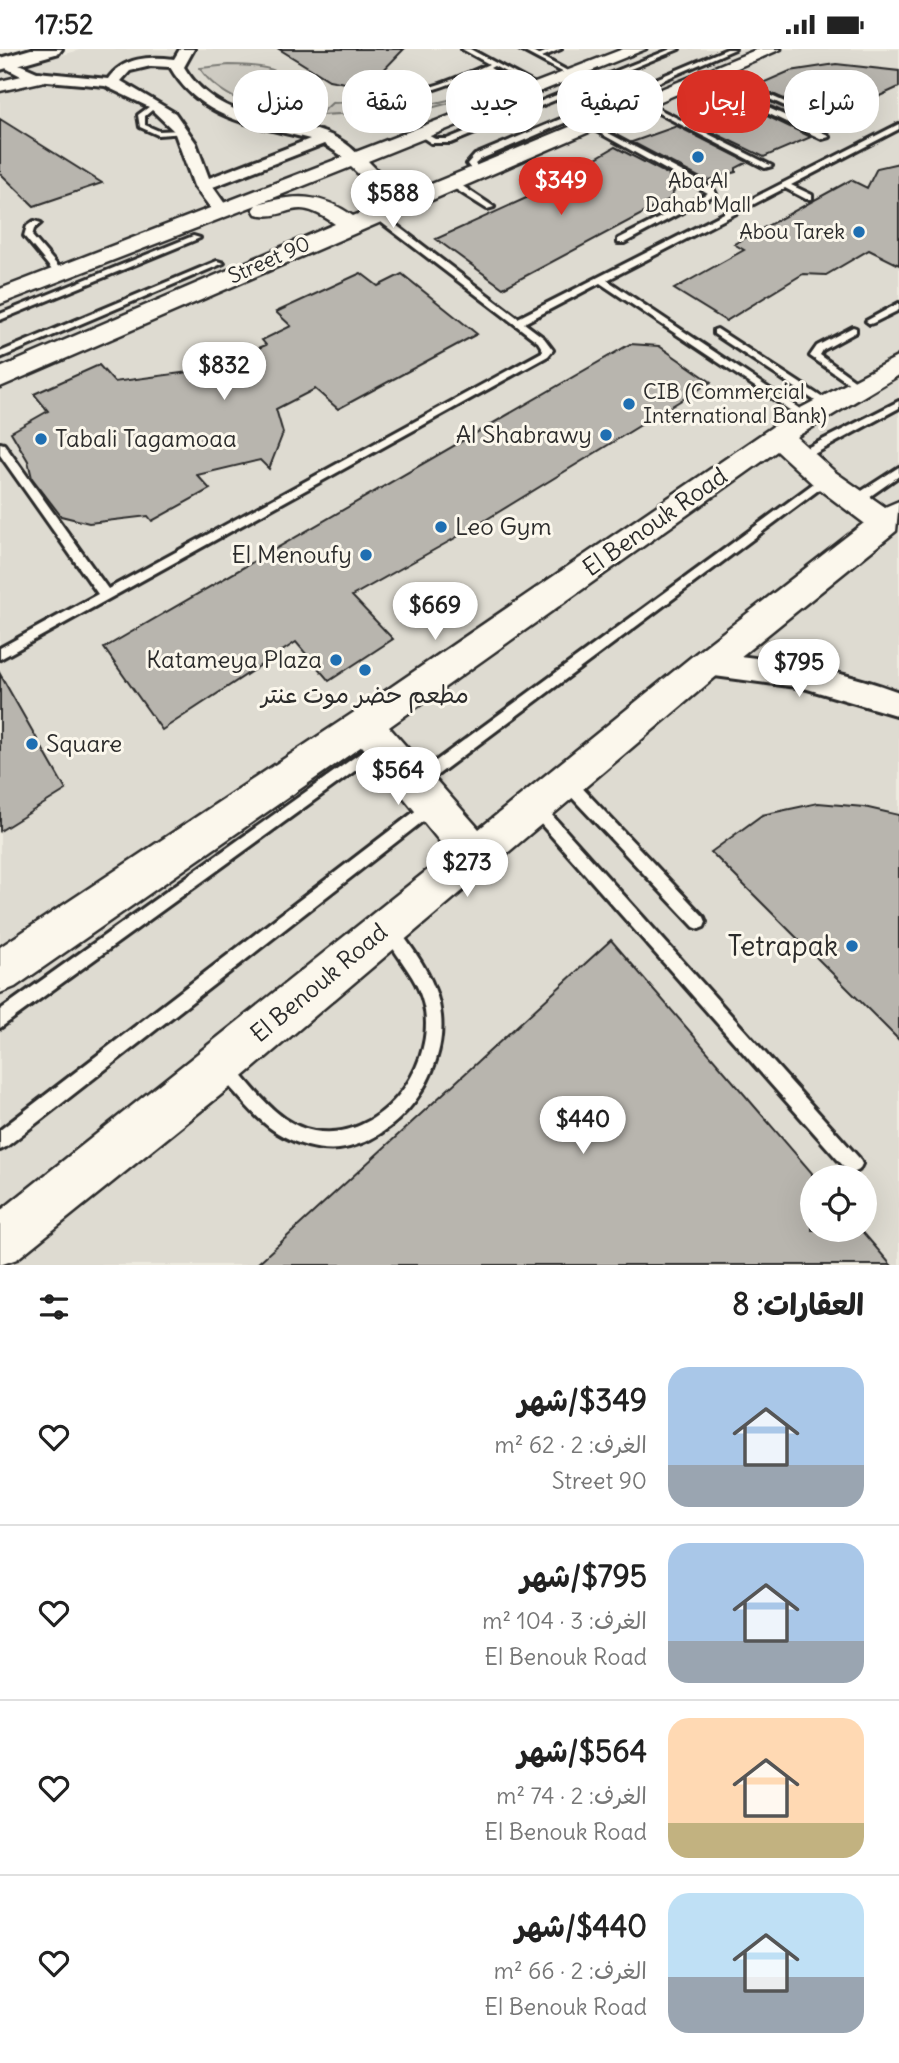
<!DOCTYPE html>
<html lang="ar">
<meta charset="utf-8">
<style>
body{margin:0;font-family:Delius,"Playpen Sans Arabic",sans-serif;background:#f6f6f6;color:#222;direction:rtl;height:100vh;display:flex;flex-direction:column;font-size:26px;white-space:nowrap}
*{box-sizing:border-box;margin:0}
p{font-size:23px;color:#767676}
.icon{flex:none;width:38px;height:38px;fill:none;stroke:currentColor;stroke-width:2;stroke-linecap:round;stroke-linejoin:round}
.map{position:relative;height:1216px;overflow:hidden;direction:ltr}
.panel{display:flex;flex-direction:column;background:#fff;flex:1}
.panel>*{flex:none}
.top-card{position:absolute;left:21px;top:21px;width:858px;height:63px;direction:rtl;display:flex;gap:14px}
.controls{position:absolute;left:800px;top:1116px;display:grid;gap:14px}
.controls a{display:grid;place-items:center;width:77px;height:77px;border-radius:50%;background:#fff;box-shadow:0 7px 28px #0002;font-size:35px}
.price{position:absolute;translate:-50% -60px;padding:0 16px;border-radius:24px;background:#fff;color:#222;font-size:23px;line-height:46px;filter:drop-shadow(0 2px 4px #0008)}
.price::after{content:'';position:absolute;left:50%;top:42px;width:21px;height:16px;margin-left:-10px;background:inherit;clip-path:polygon(0 0,100% 0,50% 100%)}
.price.current{background:#d93025;color:#fff}
ul{padding:0;list-style:none}
li{display:flex;align-items:center;gap:21px;height:175px;padding:0 35px}
li+li{border-top:2px solid #e0e0e0}
li span{display:grid;place-items:center;flex:none;width:196px;height:140px;border-radius:21px;color:#555}
li>.icon{margin-inline-start:auto}
span .icon{width:84px;height:84px;fill:#fffc;stroke-width:1}
li b{font-size:30px}
h2{display:flex;justify-content:space-between;align-items:center;height:84px;padding:0 35px;font-size:30px}
.pill{padding:0 24px;border-radius:28px;background:#fff;box-shadow:0 7px 28px #0002;font-size:24px;line-height:63px}
.pill.current{background:#d93025;color:#fff}
.status{display:flex;justify-content:space-between;align-items:center;height:49px;padding:0 35px;background:#fff;direction:ltr}
.status svg{height:19px;fill:currentColor}
.map>svg:first-child{display:block}
.built{fill:#dedbd1;fill-rule:evenodd}
.green{fill:#cecbc2;stroke:#7c7b76;stroke-width:2}
.building{fill:#b8b5ae;stroke:#2b2b2b;stroke-width:2}
.lines{fill:none;stroke-linecap:round;stroke-linejoin:round}
.service-casing{stroke:#2b2b2b;stroke-width:6}
.minor-casing{stroke:#2b2b2b;stroke-width:6}
.tertiary-casing{stroke:#2b2b2b;stroke-width:5}
.primary-casing{stroke:#2b2b2b;stroke-width:6}
.service{fill:#fbf7ec;fill-rule:evenodd}
.minor{fill:#fbf7ec;fill-rule:evenodd}
.tertiary{fill:#fbf7ec;fill-rule:evenodd}
.primary{fill:#fbf7ec;fill-rule:evenodd}
.poi-dot{fill:#1f6fb2;stroke:#fbf7ec;stroke-width:2.5}
.labels{text-anchor:middle;stroke-width:6;stroke-linejoin:round;paint-order:stroke}
.far-poi-label{font-size:21px;fill:#2b2b2b;stroke:#fbf7ec}
.far-street-label{font-size:21px;fill:#2b2b2b;stroke:#fbf7ec}
.poi-label{font-size:24px;fill:#2b2b2b;stroke:#fbf7ec;text-anchor:end}
.street-label{font-size:24px;fill:#2b2b2b;stroke:#fbf7ec}
.near-poi-label{font-size:28px;fill:#2b2b2b;stroke:#fbf7ec;text-anchor:end}
</style>
<div class="status"><b>17:52</b><svg viewBox="0 0 49 12"><path d="M0 12V9h3v3zM5 12V6h3v6zM10 12V3h3v9zM15 12V0h3v12zM26 1h20v11H26zM47 4h2v5h-2z"/></svg></div>
<div class="map">
<svg width="899" height="1216" viewBox="0 0 899 1216">
<rect width="100%" height="100%" fill="#eeebe0"/>
<filter id="ink" filterUnits="userSpaceOnUse"><feTurbulence type="fractalNoise" baseFrequency=".0143" numOctaves="2"/><feDisplacementMap in="SourceGraphic" scale="14" xChannelSelector="R" yChannelSelector="G"/><feConvolveMatrix kernelMatrix="1 2 1 2 8 2 1 2 1" color-interpolation-filters="sRGB"/></filter>
<g filter="url(#ink)">
<path class="built" d="M83,0H899V1216H0V24ZM812,1129H864V1181H812Z"/>
<path class="green" d="M229,16C258,16 288,18 302,46L300,55L289,68C259,60 217,48 200,19Z
M457,49L461,51L423,61L319,66L332,54L351,53L366,62L422,57Z"/>
<path class="building" d="M279,0H404L377,28L364,34L350,35L329,31Z
M836,15L899,22V38L830,70L761,40L766,38L760,35L790,22Z
M751,44L819,75L815,77L746,46Z
M735,52L811,88L764,108L689,72L706,67Z
M0,70L102,134L34,157L0,124Z
M677,77L748,113L736,119V123L706,132L632,93Z
M615,98L679,131L670,150L503,239L436,190L535,145L550,146L556,123H574V115L589,113Z
M899,114V216L869,201L826,226L803,225L726,272L674,240L744,201L734,195L851,131L867,139L877,119Z
M361,224L378,237L402,225L477,285L338,360L315,340L276,360L283,384L269,420L260,411L197,426L210,440L152,472L148,467L89,474L61,467L32,429L28,412L11,383L48,362L34,345L99,316L114,333L204,321L266,296L262,291L291,277L276,263Z
M630,295L659,297L711,333L466,483L352,547L393,590L329,632L296,593L162,681L104,599Z
M0,625L66,741L0,782Z
M818,754L864,758L899,766V991L711,803L762,766Z
M611,891L812,1124V1181H861L891,1216H256Z"/>
<g class="lines">
<defs>
<path id="service" d="M462,0H470L542,39L537,40L494,17L490,19L530,42V44H526L485,21C444,37 391,63 349,39L352,37C363,40 373,44 384,44C419,47 457,29 489,15Z
M519,0H527L538,6L552,0H561L542,8L575,26L570,27Z
M671,0H679L451,94H431L416,84L420,82L435,90H447Z
M727,0H735L481,110L475,115L482,123L481,125H475L467,115L475,106Z
M716,22L838,77L840,78L834,79L714,25V23Z
M702,29L828,86L829,88L822,90L700,32L699,31Z
M643,54H647L772,117L765,119L643,56Z
M153,55L158,56L145,67V76L159,82L183,81L187,83L185,84L158,86L140,78L138,66Z
M591,75L713,139L716,145L624,194H618V190L708,144L589,78V76Z
M899,75V80L791,136L812,146V150H806L785,139L607,231L809,366V370H803L600,234L524,274L544,289L553,301L548,307L0,610V599L98,545L0,406V394L4,395L108,540L542,303L543,301L538,293L373,167V163H379L518,269Z
M449,132H455L494,158L487,160L449,136Z
M34,172L41,174L34,180L32,187L63,223V227H57L24,187L27,177Z
M193,187L200,189L0,271V265Z
M217,212L224,214L0,309V303Z
M899,254V261L873,274L870,275L866,272Z
M853,278L856,279V283L823,301L820,306L860,335V339L857,340L810,307L817,297Z
M717,280L829,353V357H823L714,285V281Z
M899,352V359L803,411L799,412L794,408L795,405Z
M899,418V427L859,455H851L850,452L851,449Z
M825,426L830,430L829,433L424,736L419,738L414,736L412,732L414,728Z
M380,690L385,692L387,696L385,700L0,979V961Z
M567,727L572,728L704,868L706,873L704,878L699,880L694,878L562,738L560,733L562,728Z
M431,750L436,752L438,757L436,762L6,1098L0,1101V1081Z
M537,753L542,755L859,1109L862,1115L859,1121L853,1124L847,1121L532,765L530,760L532,755Z
M391,875L396,877C416,904 438,933 441,967C447,1025 399,1092 339,1100C320,1102 300,1096 283,1087C258,1074 240,1048 221,1028L219,1022L221,1016L227,1014L233,1016C255,1041 279,1076 314,1082C378,1094 434,1021 425,962C419,926 396,911 384,882L386,877Z"/>
<path id="minor" d="M180,0H194L184,18C228,91 320,56 361,109L353,114L324,95L213,138L230,162L228,166H216L194,137L174,82L149,58L105,37L36,31L21,27L0,16V10L5,9L37,23L108,30C123,8 150,7 174,10ZM151,17L170,18C201,72 256,76 310,90L209,129L196,94L175,64L121,32L130,22Z
M707,604C773,609 837,620 899,643V667L804,639L707,626L698,623L694,615L698,607Z"/>
<path id="tertiary" d="M623,0H646L368,112L383,127L412,143L758,0H781L0,338V319L335,175C291,143 290,173 256,165L253,160L256,156L0,255V240ZM351,118L369,135L394,150L353,167C320,144 296,145 258,155Z
M39,23L45,24L48,28L45,32L0,42V32Z
M899,307V326L796,388L835,423L885,458L899,452L896,482L719,625L238,1032L17,1210L0,1216V1162L449,804L362,697L15,938L0,944V898L353,664L797,361ZM777,402L815,437L864,474L695,605L479,780L389,678Z"/>
<path id="primary" d="M31,0H62L59,4L0,21V9Z"/>
</defs>
<use href="#service" class="service-casing"/>
<use href="#minor" class="minor-casing"/>
<use href="#tertiary" class="tertiary-casing"/>
<use href="#primary" class="primary-casing"/>
<use href="#service" class="service"/>
<use href="#minor" class="minor"/>
<use href="#tertiary" class="tertiary"/>
<use href="#primary" class="primary"/>
</g>
</g>
<g class="poi-dot">
<circle cx="698" cy="108" r="7"/>
<circle cx="859" cy="183" r="7"/>
<circle cx="629" cy="355" r="7"/>
<circle cx="606" cy="386" r="7"/>
<circle cx="41" cy="390" r="7"/>
<circle cx="441" cy="478" r="7"/>
<circle cx="366" cy="506" r="7"/>
<circle cx="336" cy="611" r="7"/>
<circle cx="365" cy="621" r="7"/>
<circle cx="32" cy="695" r="7"/>
<circle cx="852" cy="897" r="7"/>
</g>
<g class="labels">
<g class="far-poi-label">
<text x="698" y="139">Aba Al<tspan x="698" dy="24">Dahab Mall</tspan></text>
<text x="845" y="190" text-anchor="end">Abou Tarek</text>
<text x="643" y="350" text-anchor="start">CIB (Commercial<tspan x="643" dy="24">International Bank)</tspan></text>
</g>
<g class="far-street-label">
<text transform="translate(269 211) rotate(-24)" y="7">Street 90</text>
</g>
<g class="poi-label">
<text x="592" y="394">Al Shabrawy</text>
<text x="55" y="398" text-anchor="start">Tabali Tagamoaa</text>
<text x="455" y="486" text-anchor="start">Leo Gym</text>
<text x="352" y="514">El Menoufy</text>
<text x="322" y="619">Katameya Plaza</text>
<text x="365" y="654" text-anchor="middle">مطعم حضر موت عنتر</text>
<text x="46" y="703" text-anchor="start">Square</text>
</g>
<g class="street-label">
<text transform="translate(655 473) rotate(-35)" y="8">El Benouk Road</text>
<text transform="translate(319 934) rotate(-40)" y="8">El Benouk Road</text>
</g>
<g class="near-poi-label">
<text x="838" y="907">Tetrapak</text>
</g>
</g>
</svg>
<div class="controls">
<a><svg class="icon" aria-label="locate" viewBox="0 0 24 24"><circle cx="12" cy="12" r="6"/><path d="M12 2v4M12 18v4M2 12h4M18 12h4"/></svg></a>
</div>
<b class="price current" style="left:561px;top:168px">$349</b>
<b class="price" style="left:393px;top:181px">$588</b>
<b class="price" style="left:224px;top:353px">$832</b>
<b class="price" style="left:435px;top:593px">$669</b>
<b class="price" style="left:799px;top:650px">$795</b>
<b class="price" style="left:398px;top:758px">$564</b>
<b class="price" style="left:467px;top:850px">$273</b>
<b class="price" style="left:583px;top:1107px">$440</b>
<div class="top-card">
<a class="pill">شراء</a>
<a class="pill current">إيجار</a>
<a class="pill">تصفية</a>
<a class="pill">جديد</a>
<a class="pill">شقة</a>
<a class="pill">منزل</a>
</div>
</div>
<section class="panel">
<h2>العقارات: 8<svg class="icon" aria-label="filters" viewBox="0 0 24 24"><path d="M4 7h16M4 17h16"/><circle cx="9" cy="7" r="2"/><circle cx="15" cy="17" r="2"/></svg></h2>
<ul>
<li><span style="background:linear-gradient(#a9c7e8 70%,#9aa5b1 0)"><svg class="icon" aria-label="home" viewBox="0 0 24 24"><path d="M3 11l9-7 9 7M6 9v11h12V9"/></svg></span><div><b>$349/شهر</b><p>الغرف: 2 · 62 m²</p><p>Street 90</p></div><svg class="icon" aria-label="heart" viewBox="0 0 24 24"><path d="M12 20l-8-8c-3-5 5-10 8-4 3-6 11-1 8 4z"/></svg></li>
<li><span style="background:linear-gradient(#a9c7e8 70%,#9aa5b1 0)"><svg class="icon" aria-label="home" viewBox="0 0 24 24"><path d="M3 11l9-7 9 7M6 9v11h12V9"/></svg></span><div><b>$795/شهر</b><p>الغرف: 3 · 104 m²</p><p>El Benouk Road</p></div><svg class="icon" aria-label="heart" viewBox="0 0 24 24"><path d="M12 20l-8-8c-3-5 5-10 8-4 3-6 11-1 8 4z"/></svg></li>
<li><span style="background:linear-gradient(#ffd9b3 75%,#c2b280 0)"><svg class="icon" aria-label="home" viewBox="0 0 24 24"><path d="M3 11l9-7 9 7M6 9v11h12V9"/></svg></span><div><b>$564/شهر</b><p>الغرف: 2 · 74 m²</p><p>El Benouk Road</p></div><svg class="icon" aria-label="heart" viewBox="0 0 24 24"><path d="M12 20l-8-8c-3-5 5-10 8-4 3-6 11-1 8 4z"/></svg></li>
<li><span style="background:linear-gradient(#bfe0f5 60%,#9aa5b1 0)"><svg class="icon" aria-label="home" viewBox="0 0 24 24"><path d="M3 11l9-7 9 7M6 9v11h12V9"/></svg></span><div><b>$440/شهر</b><p>الغرف: 2 · 66 m²</p><p>El Benouk Road</p></div><svg class="icon" aria-label="heart" viewBox="0 0 24 24"><path d="M12 20l-8-8c-3-5 5-10 8-4 3-6 11-1 8 4z"/></svg></li>
</ul>
</section>
